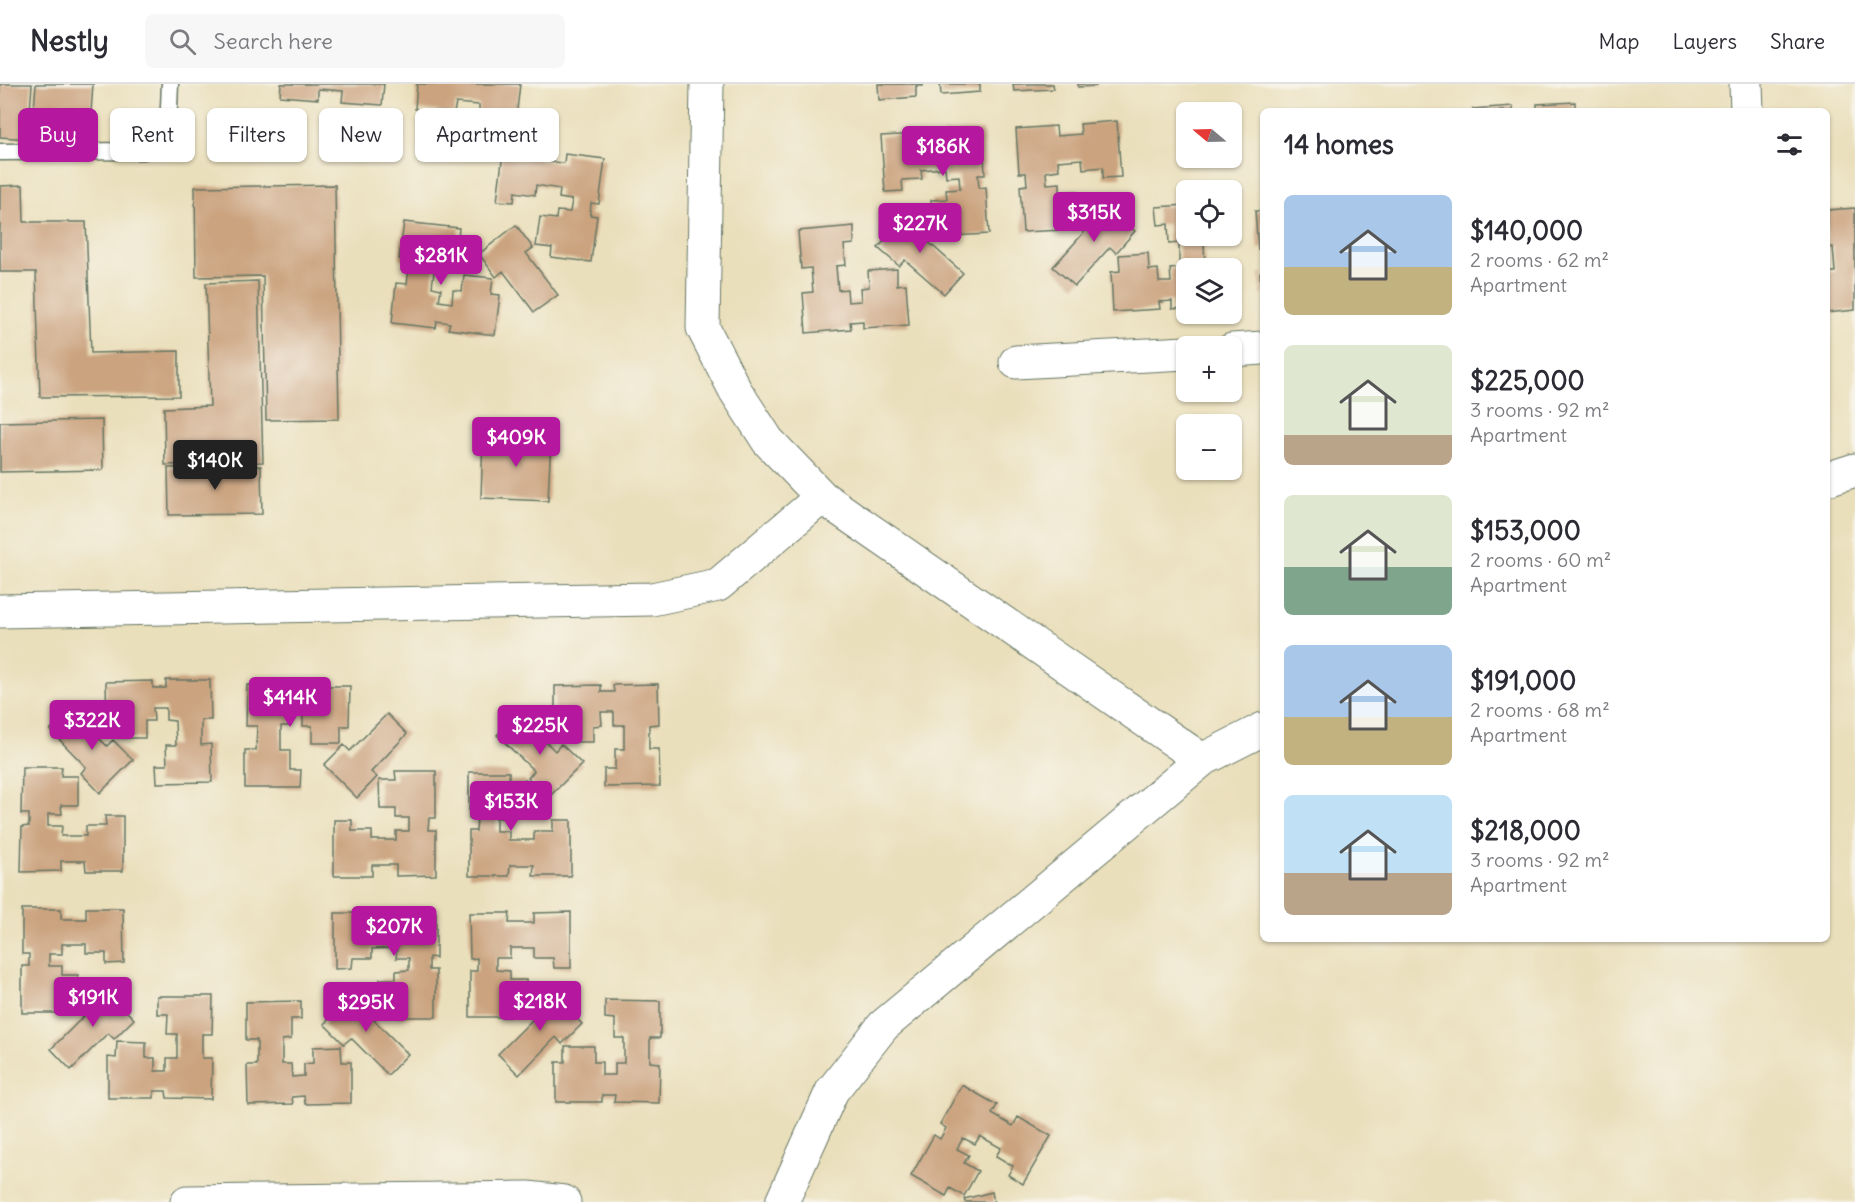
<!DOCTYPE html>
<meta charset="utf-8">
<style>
body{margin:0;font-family:Delius,sans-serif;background:#f7f7f7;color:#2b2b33;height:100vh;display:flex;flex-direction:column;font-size:22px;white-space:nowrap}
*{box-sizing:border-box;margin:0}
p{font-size:20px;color:#7c7c81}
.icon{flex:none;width:33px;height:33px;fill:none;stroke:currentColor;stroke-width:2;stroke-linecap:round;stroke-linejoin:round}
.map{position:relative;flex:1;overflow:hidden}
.details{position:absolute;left:1260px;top:24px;width:570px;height:834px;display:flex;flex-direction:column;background:#fff;border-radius:9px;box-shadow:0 2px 4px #0004}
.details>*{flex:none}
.top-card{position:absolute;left:18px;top:24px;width:570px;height:54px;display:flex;gap:12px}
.needle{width:39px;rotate:289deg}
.controls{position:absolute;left:1176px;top:18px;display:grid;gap:12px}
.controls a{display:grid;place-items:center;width:66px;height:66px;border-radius:9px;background:#fff;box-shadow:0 2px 4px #0004;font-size:30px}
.price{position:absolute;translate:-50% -51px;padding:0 14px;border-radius:6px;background:#b5179e;color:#fff;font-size:20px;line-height:39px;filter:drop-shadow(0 2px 3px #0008)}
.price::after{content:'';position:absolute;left:50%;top:36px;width:18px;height:14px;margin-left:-9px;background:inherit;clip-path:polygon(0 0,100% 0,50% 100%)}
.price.selected{background:#222;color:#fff}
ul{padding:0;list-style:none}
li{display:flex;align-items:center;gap:18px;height:150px;padding:0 24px}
li span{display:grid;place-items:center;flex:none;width:168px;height:120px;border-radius:9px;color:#555}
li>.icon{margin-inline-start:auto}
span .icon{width:72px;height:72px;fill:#fffc;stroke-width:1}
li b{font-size:26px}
h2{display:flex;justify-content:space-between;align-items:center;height:72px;padding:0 24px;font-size:26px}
.tag{padding:0 21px;border-radius:9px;background:#fff;box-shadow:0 2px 4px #0004;font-size:21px;line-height:54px}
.tag.selected{background:#b5179e;color:#fff}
header{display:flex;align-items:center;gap:36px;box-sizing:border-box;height:84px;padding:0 30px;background:#fff;border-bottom:2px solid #e1e1e2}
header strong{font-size:28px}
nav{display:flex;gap:33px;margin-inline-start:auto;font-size:21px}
.search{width:420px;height:54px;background:#f7f7f7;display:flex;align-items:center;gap:15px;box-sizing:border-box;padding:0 21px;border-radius:9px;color:#7c7c81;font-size:22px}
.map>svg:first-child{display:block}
.building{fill:#cba37f}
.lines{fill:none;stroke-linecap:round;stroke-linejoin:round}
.lane-casing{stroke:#667663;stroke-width:19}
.street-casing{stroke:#667663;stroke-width:35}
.lane{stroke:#fff;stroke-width:16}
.street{stroke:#fff;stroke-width:33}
</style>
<header>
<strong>Nestly</strong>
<div class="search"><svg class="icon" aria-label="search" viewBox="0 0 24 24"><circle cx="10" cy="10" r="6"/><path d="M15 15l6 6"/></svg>Search here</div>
<nav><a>Map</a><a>Layers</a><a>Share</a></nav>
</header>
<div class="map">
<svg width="1855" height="1118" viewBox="0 0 1855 1118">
<rect width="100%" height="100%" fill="#f7f3e8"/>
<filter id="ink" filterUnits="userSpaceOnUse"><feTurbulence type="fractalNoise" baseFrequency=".0167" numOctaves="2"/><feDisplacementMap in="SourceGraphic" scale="12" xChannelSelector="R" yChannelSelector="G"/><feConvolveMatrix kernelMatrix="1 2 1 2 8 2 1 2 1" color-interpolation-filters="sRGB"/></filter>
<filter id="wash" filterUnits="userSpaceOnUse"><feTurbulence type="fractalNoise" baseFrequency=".008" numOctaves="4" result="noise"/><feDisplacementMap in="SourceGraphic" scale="24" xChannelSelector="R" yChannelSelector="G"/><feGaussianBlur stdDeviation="1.35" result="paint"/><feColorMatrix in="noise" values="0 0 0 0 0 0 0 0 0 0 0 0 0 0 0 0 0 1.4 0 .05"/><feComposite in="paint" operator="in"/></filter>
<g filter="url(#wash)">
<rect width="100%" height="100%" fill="#eadfbb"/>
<g id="blocks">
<path class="building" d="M0,0H32L28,55L0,53Z
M36,0H93L91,29L34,25Z
M281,0H384L382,21L342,18L343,7L318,5V15L280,12Z
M417,0H520L516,35L479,32V21L456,19L454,29L415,25Z
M878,0H923V2H916V13L879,16Z
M940,0H980V8L941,11Z
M1013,0H1053L1054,5L1014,7Z
M1078,0H1096V2L1078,3Z
M1575,18V27H1537V20Z
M1513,22V27H1473V25Z
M1117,37L1121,93L1103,94V83L1083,85L1082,75L1058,77L1059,86L1046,88L1047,100L1060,99V108L1077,107L1079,136L1062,137L1063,146L1023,148L1020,102L1027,101L1026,89H1019L1016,45L1056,42L1057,52L1081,50L1080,40Z
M983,46L985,91H978L979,104L986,103L989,150L949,152V143L932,145L931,116L947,115L946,106L960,105L959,92L946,93L945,84L921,86L922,95L902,96L903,107L885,108L881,52L919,50V60L944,59L943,49Z
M504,61L541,66L540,77L564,79L565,70L605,75L599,120L591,119L590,131L597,132L591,178L551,173L552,164L536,162L540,133L556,135L557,127L570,128L572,116L559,114L560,105L536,101L535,111L515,108L514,118L497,117Z
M23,101L24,138H86L91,269L179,267V312L40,313L36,188H0V102Z
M335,101L339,335L266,336L263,192L196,193L195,103Z
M1100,117L1135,147L1116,169L1110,163L1075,202L1053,183L1088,144L1082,138Z
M1186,121V152H1213L1214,158H1204L1205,182H1215V184H1186V224L1172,225V217L1159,218L1160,225L1113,228L1111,188L1120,187L1119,171L1148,169L1149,186L1158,185L1159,198H1171L1170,185L1179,184V159L1169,160L1168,140L1158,141L1156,123Z
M1855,124V226L1827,229V188H1835L1833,163L1827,164V126Z
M1255,127H1263V164L1258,165Z
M909,129L930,147L924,154L963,189L944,210L905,176L899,182L878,164Z
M404,138L459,144L457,162L446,161L444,180L435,179L432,203L441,205L439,217L452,219L453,206L462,207L464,191L493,194L491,210L500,211L495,251L448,245L450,239L437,237L436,244L392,239L396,199L407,200L410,176L399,175Z
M516,141L533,164L526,169L558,211L534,228L503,187L496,193L479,170Z
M854,142V160L844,161L846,181L836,182L838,206L847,205L848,218L861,217L860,204L869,203L868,187L897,185V201L906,200L909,241L863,244V237L850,238L851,245L806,249L803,209L813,208L811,184L801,185L798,147Z
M1260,189H1263V211H1261Z
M258,197L263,378L165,381L164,324L210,322L206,199Z
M102,336L103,386L0,388V338Z
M483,351L551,354L548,417L481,414Z
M261,382L262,430L169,431L168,384Z
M166,596H210L211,636H201V661L211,660L212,698L157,699L156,681H167L166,661H176L175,637L166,636V624H153L154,637H145V654H116V638H107L106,598L153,597V604H166Z
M658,600L659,640L649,641V665H659L660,702L604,703V685H615V665H624V641H614V628H601L602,641L593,642V658H564V642H555V602L601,601V608H614L613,601Z
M247,601L291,602V609H304V602H350L349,642H341V659H312V642H303V629H291V642H281V666H290V686H301L300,704H245V666H256L257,642H246Z
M70,626L107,662L113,656L133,676L100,709L81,689L86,683L50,646Z
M387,630L407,650L371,688L377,693L357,714L324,681L344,661L350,667Z
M518,630L555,667L561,660L582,680L548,714L528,694L534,687L497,651Z
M22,683H62L61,692H78V721H61L62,730H48V742H62L61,752H86V742H106L105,732H123V787H86L85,777H61V787L21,788L22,743L29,742V730H21Z
M395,687H436V734H429L428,746H436V791L396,792V781H372V792H334V736H352V747H372V756H396V747H409V734H396V725H380L379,696H396Z
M469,688H509V696H526V725H510L509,734H496V747H509V756H534V747H553V736H571V792H533L534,781H510L509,792H469V747H476L477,734H469Z
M86,824H123L124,879L106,880V869H86V860H62V870H49V882H62V891H78V920H62V929H22V882H29V870H22V825H61V835H86Z
M571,828V884H554L553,874H534V864H510V874H496V886L510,887V896H526V924H510V933H470V887H477V874L470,875L469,829H510L509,839H534V829Z
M335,829H372V839H396V829H436V874L429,873V886H436V933H396V924L380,925V895H396V887L409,886V874H396L397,864L372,865V874H353L352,884L335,885Z
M101,902L134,935L114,955L108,949L71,986L51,965L87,929L81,922Z
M549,906L582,940L562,960L556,953L519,991L498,970L535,933L529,927Z
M357,907L377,927L371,933L408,970L388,991L351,954L344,960L324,940Z
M157,912H213L212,950H202V974H212L211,1015L167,1014L166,1007H154V1014H108V973L116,974L117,957L146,958V974H155V987H167V974H177V950H167L168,930H157Z
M605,916L660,917V954H650V978L660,979L659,1019L614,1018L615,1011H602V1018H556V978H565V962H594V978H602V991H615V979H624V954H615V935L605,934Z
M301,917V935H291V955L282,956V980H291L292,993L304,992V980L313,979V963L341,962L342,978H351V1019L305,1020L304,1012L292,1013L293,1020L248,1021L247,981H257V956H246V918Z
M962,1001L997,1021L992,1030L1013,1042L1018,1033L1051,1052L1023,1100L1008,1091L1013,1082L996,1072L1001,1064L980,1052L975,1060L963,1054L957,1065L969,1071L964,1079L978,1087L964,1112L950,1104L946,1112L911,1092L934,1051L940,1055L946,1044L940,1040Z
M992,1108L994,1118H965L964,1115Z"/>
</g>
</g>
<g filter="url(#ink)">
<use href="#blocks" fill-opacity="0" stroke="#667663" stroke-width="1.5"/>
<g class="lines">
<defs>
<path id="lane" d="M0,68L144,67C173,47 168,32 170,0"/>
<path id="street" d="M707,0L703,244L735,306L768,357L822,413L1202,676
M1746,0L1747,27
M1232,266L1263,264
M1016,278L1186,269
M1827,395L1855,386
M0,527L652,515L718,501L822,413
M187,1118L528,1114L564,1118
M782,1118L832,1007L883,942L1202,676L1263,645"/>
</defs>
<use href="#lane" class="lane-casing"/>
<use href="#street" class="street-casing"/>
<use href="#lane" class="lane"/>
<use href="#street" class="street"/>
</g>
</g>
</svg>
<div class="controls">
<a><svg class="needle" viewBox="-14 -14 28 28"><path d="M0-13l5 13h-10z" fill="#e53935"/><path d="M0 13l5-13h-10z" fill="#7c7c81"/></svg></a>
<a><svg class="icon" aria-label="locate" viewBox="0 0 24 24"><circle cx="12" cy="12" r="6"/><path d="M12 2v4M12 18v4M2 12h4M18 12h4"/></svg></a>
<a><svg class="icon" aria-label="layers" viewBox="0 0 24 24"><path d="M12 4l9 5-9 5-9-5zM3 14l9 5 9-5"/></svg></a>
<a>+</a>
<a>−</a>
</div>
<b class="price" style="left:943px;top:93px">$186K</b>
<b class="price" style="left:1094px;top:159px">$315K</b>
<b class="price" style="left:920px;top:170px">$227K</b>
<b class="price" style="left:441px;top:202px">$281K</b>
<b class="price" style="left:516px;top:384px">$409K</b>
<b class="price selected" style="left:215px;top:407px">$140K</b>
<b class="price" style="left:290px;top:644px">$414K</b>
<b class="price" style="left:92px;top:667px">$322K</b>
<b class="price" style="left:540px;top:672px">$225K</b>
<b class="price" style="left:511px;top:748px">$153K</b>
<b class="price" style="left:394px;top:873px">$207K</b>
<b class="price" style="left:93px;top:944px">$191K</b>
<b class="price" style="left:540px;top:948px">$218K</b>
<b class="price" style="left:366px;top:949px">$295K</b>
<div class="top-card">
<a class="tag selected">Buy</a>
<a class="tag">Rent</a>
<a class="tag">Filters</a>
<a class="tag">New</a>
<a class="tag">Apartment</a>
</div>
<section class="details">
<h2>14 homes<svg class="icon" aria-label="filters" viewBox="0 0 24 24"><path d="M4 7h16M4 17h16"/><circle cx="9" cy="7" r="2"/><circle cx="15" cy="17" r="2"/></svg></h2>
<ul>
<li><span style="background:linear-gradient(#a9c7e8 60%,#c2b280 0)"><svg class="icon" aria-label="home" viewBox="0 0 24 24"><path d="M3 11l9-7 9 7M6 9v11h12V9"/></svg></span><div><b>$140,000</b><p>2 rooms · 62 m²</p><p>Apartment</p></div></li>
<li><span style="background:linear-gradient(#dfe7d0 75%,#b9a48a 0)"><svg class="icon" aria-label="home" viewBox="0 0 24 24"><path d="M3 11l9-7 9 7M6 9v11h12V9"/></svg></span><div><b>$225,000</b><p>3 rooms · 92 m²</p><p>Apartment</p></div></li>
<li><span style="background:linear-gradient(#dfe7d0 60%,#7fa58c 0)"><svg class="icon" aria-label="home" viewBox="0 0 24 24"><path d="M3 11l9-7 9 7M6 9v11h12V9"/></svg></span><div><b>$153,000</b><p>2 rooms · 60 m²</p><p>Apartment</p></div></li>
<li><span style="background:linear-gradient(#a9c7e8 60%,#c2b280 0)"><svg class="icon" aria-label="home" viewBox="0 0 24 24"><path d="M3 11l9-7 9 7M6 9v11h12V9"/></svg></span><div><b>$191,000</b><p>2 rooms · 68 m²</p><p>Apartment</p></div></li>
<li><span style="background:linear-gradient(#bfe0f5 65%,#b9a48a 0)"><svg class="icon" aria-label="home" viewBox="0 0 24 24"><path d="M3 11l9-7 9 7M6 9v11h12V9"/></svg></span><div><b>$218,000</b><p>3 rooms · 92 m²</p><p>Apartment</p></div></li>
</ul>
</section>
</div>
